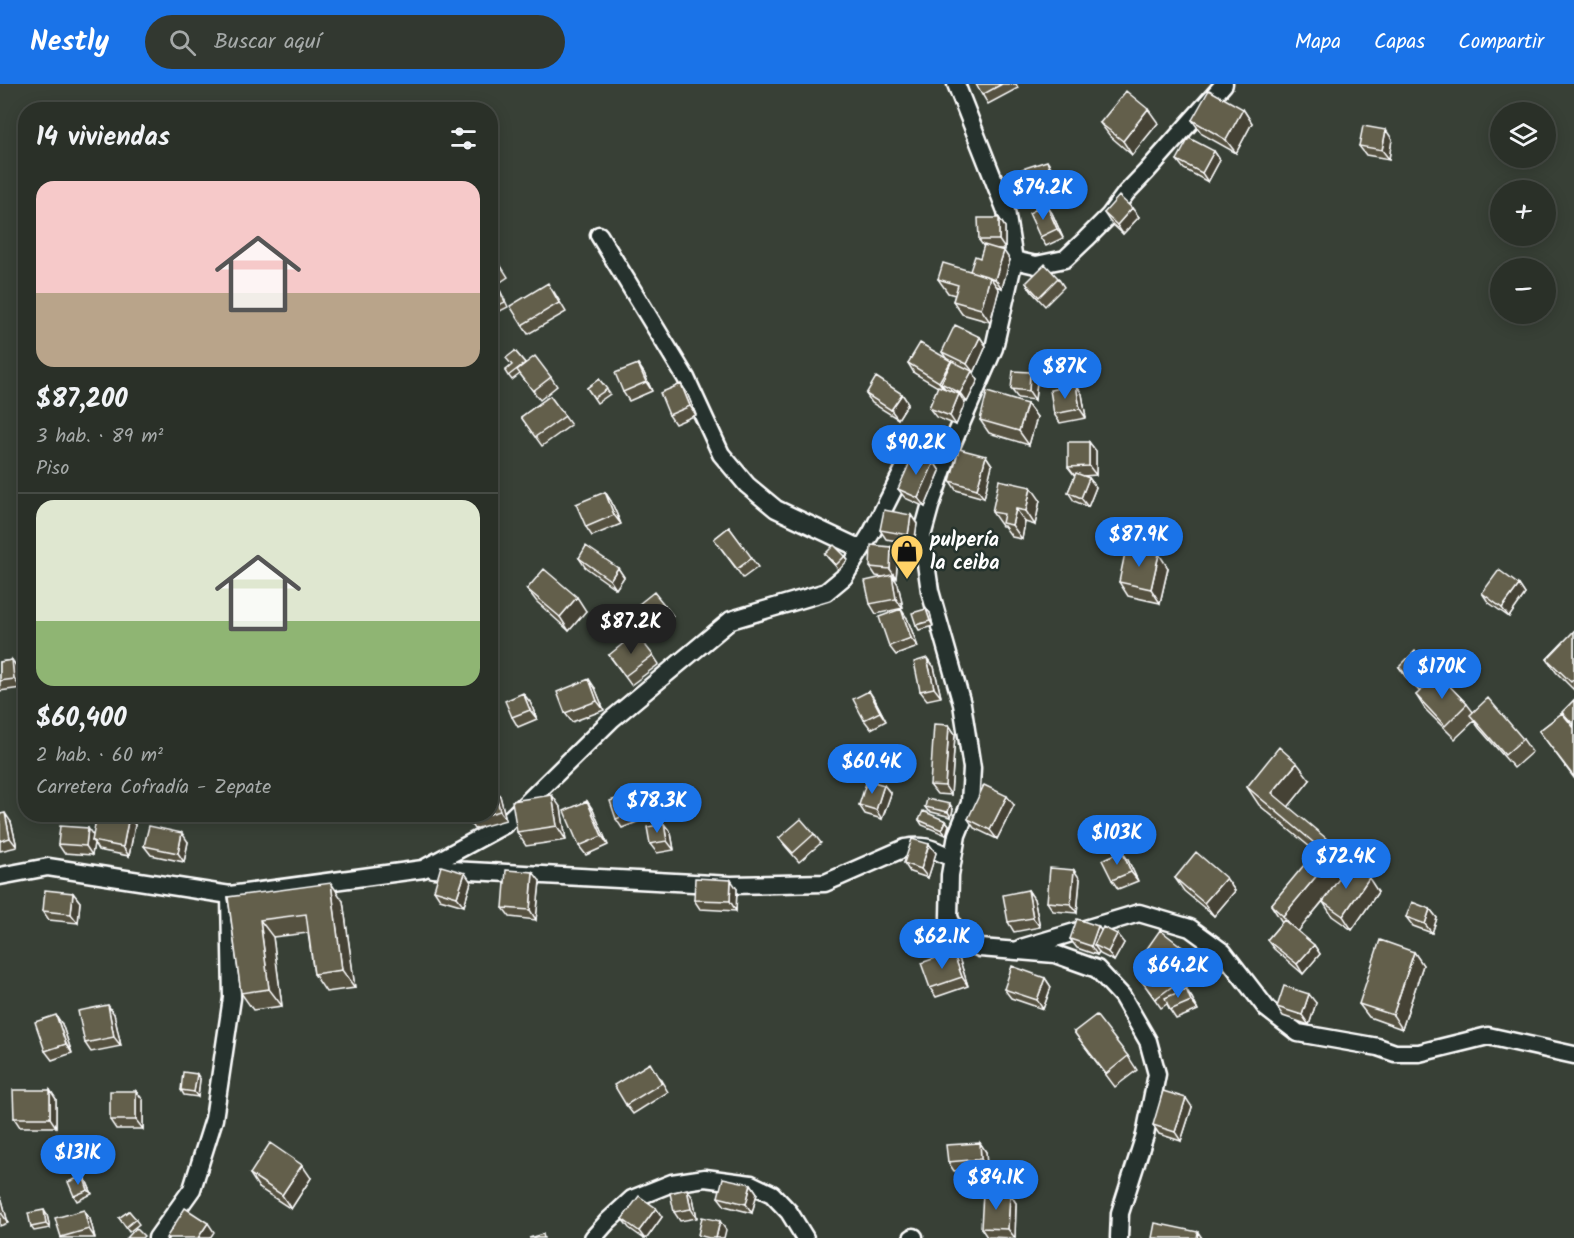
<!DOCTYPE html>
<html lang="es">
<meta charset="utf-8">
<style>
body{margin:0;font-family:Kalam,sans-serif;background:#323830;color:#f1f3f6;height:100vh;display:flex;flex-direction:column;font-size:22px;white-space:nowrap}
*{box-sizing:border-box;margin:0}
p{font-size:20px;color:#a5a9a8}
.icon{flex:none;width:33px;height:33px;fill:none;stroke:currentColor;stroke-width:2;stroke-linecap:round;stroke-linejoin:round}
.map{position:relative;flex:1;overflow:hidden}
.drawer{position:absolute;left:18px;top:18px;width:480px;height:720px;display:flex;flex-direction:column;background:#2a3028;border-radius:24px;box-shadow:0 3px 15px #0003,0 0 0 2px #464b45}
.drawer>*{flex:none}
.tools{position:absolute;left:1490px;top:18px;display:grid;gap:12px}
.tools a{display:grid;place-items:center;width:66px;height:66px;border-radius:50%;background:#2a3028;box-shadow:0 3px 15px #0003,0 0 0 2px #464b45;font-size:30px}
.price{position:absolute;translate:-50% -51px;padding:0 14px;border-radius:21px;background:#1a73e8;color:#fff;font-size:20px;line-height:39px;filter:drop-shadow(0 2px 3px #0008)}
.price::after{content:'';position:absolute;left:50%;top:36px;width:18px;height:14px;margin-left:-9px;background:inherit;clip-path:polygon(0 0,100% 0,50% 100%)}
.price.on{background:#222;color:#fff}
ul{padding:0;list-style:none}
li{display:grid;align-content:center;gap:12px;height:318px;padding:0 18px}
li+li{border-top:2px solid #464b45}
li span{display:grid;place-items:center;height:186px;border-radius:18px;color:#555}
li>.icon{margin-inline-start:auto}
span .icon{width:108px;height:108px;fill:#fffc;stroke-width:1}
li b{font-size:26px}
h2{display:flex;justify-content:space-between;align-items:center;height:72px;padding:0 18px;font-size:26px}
header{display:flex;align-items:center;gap:36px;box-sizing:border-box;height:84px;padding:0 30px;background:#1a73e8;color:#fff}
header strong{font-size:28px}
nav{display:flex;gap:33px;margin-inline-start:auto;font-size:21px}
.search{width:420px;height:54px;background:#323830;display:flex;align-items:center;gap:15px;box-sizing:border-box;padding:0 21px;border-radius:33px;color:#a5a9a8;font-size:22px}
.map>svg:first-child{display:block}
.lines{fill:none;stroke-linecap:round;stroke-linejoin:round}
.minor-casing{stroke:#fff;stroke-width:21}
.minor{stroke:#26332d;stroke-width:16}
.wall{fill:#555140;stroke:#fff;stroke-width:1.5}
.shaded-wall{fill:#454234;stroke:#fff;stroke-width:1.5}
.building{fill:#635e4b;stroke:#fff;stroke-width:1.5}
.labels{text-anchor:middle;stroke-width:5;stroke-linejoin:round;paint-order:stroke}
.poi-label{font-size:20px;font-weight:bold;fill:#fff;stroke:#26332d;text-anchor:start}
</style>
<header>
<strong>Nestly</strong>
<div class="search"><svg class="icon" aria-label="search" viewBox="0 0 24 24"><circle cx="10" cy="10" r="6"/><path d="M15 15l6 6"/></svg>Buscar aquí</div>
<nav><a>Mapa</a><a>Capas</a><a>Compartir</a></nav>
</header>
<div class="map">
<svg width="1574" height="1154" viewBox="0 0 1574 1154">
<rect width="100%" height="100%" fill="#384036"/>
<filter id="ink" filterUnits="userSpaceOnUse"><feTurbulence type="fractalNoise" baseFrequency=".0167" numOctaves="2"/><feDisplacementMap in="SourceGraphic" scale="12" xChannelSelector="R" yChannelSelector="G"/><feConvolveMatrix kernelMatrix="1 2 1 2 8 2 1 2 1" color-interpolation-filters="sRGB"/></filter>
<g filter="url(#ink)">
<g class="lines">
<defs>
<path id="minor" d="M956,0L1006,127L1014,176L994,264L950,365L930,423L922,452L930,507L962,620L972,684L970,719L957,751L950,791L949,833L958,853L980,864L1055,870L1097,885L1122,912L1148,957L1157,990L1145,1051L1120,1129L1119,1154
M599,151L686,294L721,370L747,401L776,425L861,465
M1014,176L1036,181L1065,175L1086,155L1109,132L1126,109L1146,88L1224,0
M433,785L731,801L825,799L905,764C928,760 933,766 953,774
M0,792L48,783L230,811L423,785L504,741L612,635L731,536L826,508L844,493L872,448L908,377L927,363L950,365
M1021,864L1139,829L1190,844L1223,868L1267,925L1298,949L1378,963L1395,969H1419L1488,952L1574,971
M157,1154L192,1105L214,1035L232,914L230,812
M593,1154L608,1137L632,1115L672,1099L705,1094L751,1100L772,1110L789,1128L805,1154
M912,1154L914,1153"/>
</defs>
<use href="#minor" class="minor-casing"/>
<use href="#minor" class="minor"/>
</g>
<path class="wall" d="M976,0H1016L1018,4L988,20Z
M1243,25L1252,39L1236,69L1202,50L1192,36Z
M1100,39H1158L1132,71L1110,52Z
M1392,55L1389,75L1366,71L1359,62Z
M1214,67L1220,76L1208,98L1184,85L1177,76Z
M1053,86L1063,117L1047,122L1052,129L1063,154L1046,162L1040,153L1037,125L1031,116Z
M1132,124L1139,133L1123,150L1110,138L1104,129Z
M999,134L1005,143V165H998L1010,176L1002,204L996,202L999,206L990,238L962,230L953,217L955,211L948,209L938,195L970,187L980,174L984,163L979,156Z
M490,165L508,193L490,205Z
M1058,194L1064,203L1045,222L1032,208L1026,199Z
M501,208L508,223L498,228L495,223Z
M554,208L566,228L528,250L522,241Z
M980,253L986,262L974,289H973L978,296L967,318L962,316L965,319L956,341L936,333L929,324L938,303L914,289L908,279L946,274L942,268Z
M515,267L526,280L551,293L557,302L540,316L520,290L512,296L505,287L512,282Z
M638,280L644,289L652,307L629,317L623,308Z
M1030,288L1037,297L1035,316L1018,314L1011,305Z
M599,295L610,310L597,319L587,304Z
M681,300L687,309L696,331L675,340L669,331Z
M1076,301L1082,310L1086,334L1060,339L1054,330Z
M866,310H902L908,319L898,335L872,319Z
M550,312L571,341L542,362L521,333Z
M1027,320L1037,333L1029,361L989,349L980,336Z
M1089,358L1096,367V391L1083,392L1089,394L1096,403L1088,423L1074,417L1068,408L1075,392L1068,383Z
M986,372L992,381L984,414L956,406L950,397Z
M934,378L940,387L925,423L905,414L898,405Z
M605,408L611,417L621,440L592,452L586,443Z
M1040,416L1035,441L1025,438L1022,455L1012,453L1004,442H1002L992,428Z
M911,431L917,440L914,460L886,455L880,446Z
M729,443L758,483L743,494L714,455Z
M825,470L845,472L848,476L839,486L828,474Z
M898,472L896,494H893L898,500L903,524L876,530L870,520L884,493L876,492L870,483Z
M579,474L618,484L624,493L616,505L585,483Z
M1168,484L1160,519L1128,512L1119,498Z
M1519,501L1525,510L1509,533L1488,518L1482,509Z
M527,505L586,527L569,547L537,518Z
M666,523L673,532L648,553L629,528Z
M926,525L930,529L933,542L919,546L916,541Z
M907,534L918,563L896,571L889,562Z
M1574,547V606L1556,588L1547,575Z
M609,571H653L659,580L631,601Z
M12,576L19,586L21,604L0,607V578Z
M934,583L941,613L927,616L920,607Z
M1399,583L1435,588L1467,620L1473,628L1523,655L1532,668L1514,684L1479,644L1474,637L1455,655L1425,625L1416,611L1420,608L1405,592Z
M595,604L604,626L572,638L565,629Z
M875,616L886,637L871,645L864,636Z
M1574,616V643L1571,641L1574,644V694L1539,647L1562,629Z
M530,618L537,635L518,643L512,633Z
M949,641L955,650L951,711L937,710L930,701Z
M1310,696L1288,723L1378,808L1352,846L1332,832L1323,818L1329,810L1298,847L1314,861L1320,870L1303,890L1274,865L1267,856L1282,838L1271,821L1316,768L1259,721L1247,703Z
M884,701L891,710L882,735L865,730L859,721Z
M490,704L500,712L506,736L474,745L468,736L467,730H490Z
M630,710L636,719L642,736L622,744L616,735Z
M587,717L593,726L608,761L586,771L579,762Z
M1014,721L997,755L974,744L968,735Z
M925,723L953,725L951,733L928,727Z
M561,724L566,756L526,762L517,748Z
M0,730L11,738L17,763L0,767Z
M249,730H266L251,733Z
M321,730H345L344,736H325Z
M919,736L946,737L949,741L946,751L922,741Z
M664,740L671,749L674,766L657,769L650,760Z
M135,741L129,772L98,766L94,759L92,771L64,769L58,760Z
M814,750L821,759L799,778L786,763L779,754Z
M188,758L184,778L151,771L144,762Z
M929,760L936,769L928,794L910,788L904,779Z
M1128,776L1138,797L1118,805L1112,796Z
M1175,794H1226L1235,807L1214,832L1184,807Z
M1080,795L1077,829L1053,827L1047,818Z
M540,797L536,836L510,833L503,824Z
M471,798L464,822L440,815L434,806Z
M737,805L736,827L700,825L694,816Z
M1028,806L1034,815L1040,843L1014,848L1008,838Z
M73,809L80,818L78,839L49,836L43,827Z
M228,813L343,817L355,904L326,908L314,890L308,849L273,853L282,922L253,926L241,909Z
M1430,825L1437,834L1432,849L1413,842L1406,833Z
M1098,842L1101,847L1124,859L1114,877L1100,870L1099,868L1097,871L1077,864L1070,855Z
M1146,866H1186L1192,875L1177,894L1160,881L1179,908L1186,905L1192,914L1198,926L1176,935L1170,926L1167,920L1161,924L1136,889L1154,876Z
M1414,868L1423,881L1402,945L1369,933L1359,920Z
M960,877L968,902L936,913L930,904Z
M1045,894L1051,903L1043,925L1011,914L1004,905Z
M1316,919L1309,941L1283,932L1277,923Z
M114,930L121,962L91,968L85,959Z
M62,940L72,969L52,976L45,967Z
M1074,948L1128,972L1137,986L1115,1003Z
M656,988L668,1008L633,1030L626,1021Z
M200,995L198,1013L184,1011L181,1006Z
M50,1006L56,1015V1043H20L14,1034Z
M143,1016V1045H116L110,1036Z
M1192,1023L1181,1057L1159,1050L1153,1041Z
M980,1059L986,1068L987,1084L954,1087L948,1078Z
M250,1090L311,1094L291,1125L259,1104Z
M83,1092L86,1096L92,1110L77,1117L74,1112Z
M751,1100L757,1109L752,1129L725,1122L718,1113Z
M1010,1110L1016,1119L1015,1154L987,1153L981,1144Z
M0,1113L2,1116L8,1139L0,1142Z
M693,1114L697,1134L680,1137L674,1128Z
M656,1124L662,1133L647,1154H643L629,1144L622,1135Z
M129,1127L139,1140L129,1148L119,1134Z
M47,1131L50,1144L34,1147L31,1143Z
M90,1135L95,1154H61V1153Z"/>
<path class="shaded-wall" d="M1148,25L1158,39L1132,71L1123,57Z
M1243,25L1252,39L1236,69L1226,56Z
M1386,46L1392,55L1389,75L1382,66Z
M1214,67L1220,76L1208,98L1202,89Z
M1047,77L1053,86L1063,117L1057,108Z
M1046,120L1052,129L1063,154L1057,145Z
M1132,124L1139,133L1123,150L1117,141Z
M999,134L1005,143V165L999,156Z
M1004,167L1010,176L1002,204L995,195Z
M990,193L999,206L990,238L981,225Z
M980,253L986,262L974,289L967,280Z
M951,277L958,286L941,299L946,306L945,307L939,298Z
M638,280L644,289L652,307L646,298Z
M972,287L978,296L967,318L960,309Z
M1030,288L1037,297L1035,316L1029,307Z
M681,300L687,309L696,331L690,322Z
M1076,301L1082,310L1086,334L1080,325Z
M902,310L908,319L898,335L891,326Z
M959,310L965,319L956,341L950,332Z
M1027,320L1037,333L1029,361L1019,347Z
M1089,358L1096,367V391L1089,382Z
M986,372L992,381L984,414L977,405Z
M934,378L940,387L925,423L918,414Z
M1089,394L1096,403L1088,423L1081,414Z
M1031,403L1040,416L1035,441L1026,427Z
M605,408L611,417L621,440L614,431Z
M1016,425L1025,438L1022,455L1012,441Z
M911,431L917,440L914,460L908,451Z
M891,463L898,472L896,494L890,485Z
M1159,470L1168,484L1160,519L1151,505Z
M618,484L624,493L616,505L610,496Z
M892,491L898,500L903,524L896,515Z
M1519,501L1525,510L1509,533L1502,524Z
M577,513L586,527L569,547L560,533Z
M901,525L907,534L918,563L911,554Z
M926,525L930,529L933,542L930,537Z
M927,574L934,583L941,613L934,604Z
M12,576L19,586L21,604L14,595Z
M589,595L595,604L604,626L597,617Z
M869,607L875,616L886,637L880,628Z
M523,609L530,618L537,635L530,626Z
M949,641L955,650L951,711L945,702Z
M1297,679L1310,696L1285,727L1272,709Z
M884,701L891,710L882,735L876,726Z
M494,703L500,712L506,736L500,727Z
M630,710L636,719L642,736L636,727Z
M552,711L561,724L566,756L557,742Z
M1007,712L1014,721L997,755L990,746Z
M587,717L593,726L608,761L602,752Z
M950,720L953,725L951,733L948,728Z
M5,729L11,738L17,763L10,754Z
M340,730H345L344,736Z
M129,732L135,741L129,772L123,763Z
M946,737L949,741L946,751L942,746Z
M664,740L671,749L674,766L667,757Z
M88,744L94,753L92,757L94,759L92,771L86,762Z
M182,749L188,758L184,778L178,769Z
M929,760L936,769L928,794L921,785Z
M1339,765L1351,782L1296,850L1283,832Z
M1122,767L1128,776L1138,797L1131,788Z
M1074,786L1080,795L1077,829L1071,820Z
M533,788L540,797L536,836L530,826Z
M465,789L471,798L464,822L457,813Z
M1226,794L1235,807L1214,832L1204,819Z
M1369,794L1378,808L1352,846L1343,832Z
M731,796L737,805L736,827L730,817Z
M331,799L343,817L355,904L342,886Z
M1028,806L1034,815L1040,843L1033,834Z
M73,809L80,818L78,839L71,830Z
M1430,825L1437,834L1432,849L1425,840Z
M260,836L273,853L282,922L269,905Z
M1098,842L1104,851L1094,861L1099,868L1097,871L1091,862Z
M1117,850L1124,859L1114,877L1108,868Z
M1314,861L1320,870L1303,890L1297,880Z
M1186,866L1192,875L1177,894L1171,885Z
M953,868L960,877L968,902L962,893Z
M1414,868L1423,881L1402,945L1393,931Z
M1045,894L1051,903L1043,925L1037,916Z
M1186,905L1192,914L1198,926L1191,917Z
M1309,910L1316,919L1309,941L1302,931Z
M108,921L114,930L121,962L114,953Z
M56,931L62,940L72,969L66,960Z
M197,990L200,995L198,1013L194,1008Z
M50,1006L56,1015V1043L50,1034Z
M136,1007L143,1016V1045L136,1036Z
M1186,1014L1192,1023L1181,1057L1175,1048Z
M980,1059L986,1068L987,1084L981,1075Z
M302,1081L311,1094L291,1125L282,1111Z
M83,1092L86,1096L92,1110L88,1106Z
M751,1100L757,1109L752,1129L746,1120Z
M687,1105L693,1114L697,1134L691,1125Z
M1010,1110L1016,1119L1015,1154L1008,1145Z
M0,1113L2,1116L8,1139L2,1130L0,1123Z
M656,1124L662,1133L647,1154H644L639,1147Z
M44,1126L47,1131L50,1144L46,1140Z
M84,1126L90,1135L95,1154L89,1145Z
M720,1137L726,1146L724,1154H716Z
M208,1139L214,1148L210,1154H198Z
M1198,1148L1202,1154H1197Z"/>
<path class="building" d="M976,0H1002L982,11Z
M1209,6L1243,25L1226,56L1192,36Z
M1126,7L1148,25L1123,57L1100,39Z
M1363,42L1386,46L1382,66L1359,62Z
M1189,54L1214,67L1202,89L1177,76Z
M1047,77L1057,108L1031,116L1022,85Z
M1119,112L1132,124L1117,141L1104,129Z
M1046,120L1057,145L1040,153L1029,129Z
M978,134H999V156H979Z
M984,161L1004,167L995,195L970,187L975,172L980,174Z
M490,166L502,184L490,191Z
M943,179L990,193L981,225L953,217L958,201L938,195Z
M1045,180L1058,194L1039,213L1026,199Z
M548,199L559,219L522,241L510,222Z
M498,203L505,218L495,223L490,214V207Z
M955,241L980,253L967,280L942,268Z
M920,259L951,277L939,298L908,279Z
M515,267L525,279L508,292L505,287L512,281L506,274Z
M535,272L551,293L533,307L517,286Z
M952,277L972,287L960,309L941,299Z
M638,280L646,298L623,308L615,289Z
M1013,287L1030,288L1029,307L1011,305Z
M876,293L902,310L891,326L866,310Z
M599,295L607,305L594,314L587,304Z
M681,300L690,322L669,331L660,309Z
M1076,301L1080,325L1054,330L1050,306Z
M938,302L959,310L950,332L929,324Z
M987,308L1027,320L1019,347L980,336Z
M550,312L565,332L535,353L521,333Z
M1068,358H1089V382L1068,383Z
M959,365L986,372L977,405L950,397Z
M914,369L934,378L918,414L898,405Z
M1076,389L1089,394L1081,414L1068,408Z
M999,396L1031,403L1026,427L1016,425L1012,441L1002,439L1004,430L992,428Z
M605,408L614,431L586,443L576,420Z
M884,426L911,431L908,451L880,446Z
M729,443L752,474L737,485L714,455Z
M834,461L845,472L836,481L825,470Z
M871,461L891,463L890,485L870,483Z
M586,462L618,484L610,496L579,474Z
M1126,464L1159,470L1151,505L1119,498Z
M544,485L577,513L560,533L527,505Z
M1499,486L1519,501L1502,524L1482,509Z
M892,491L896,515L870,520L865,497Z
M654,508L666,523L642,544L629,528Z
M901,525L911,554L889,562L879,533Z
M926,525L930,537L916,541L912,529Z
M1574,547V595L1571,598L1547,575Z
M636,549L653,571L625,592L609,571Z
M1415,567L1435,588L1419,604L1399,583Z
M927,574L934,604L920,607L914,578Z
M12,576L14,595L0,597V578Z
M1438,590L1467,620L1445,642L1416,611Z
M589,595L597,617L565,629L557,608Z
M869,607L880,628L864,636L853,615Z
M523,609L530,626L512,633L505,617Z
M1488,614L1523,655L1505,671L1470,631Z
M1574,616V641L1562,628Z
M1562,629L1574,644V693L1539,647Z
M934,640L949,641L945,702L930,701Z
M1279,663L1297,679L1272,709L1339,765L1283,832L1271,821L1319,763L1247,703Z
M867,696L884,701L876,726L859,721Z
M984,701L1007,712L990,746L968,735Z
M494,703L500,727L490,730V704Z
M630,710L636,727L616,735L610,717Z
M552,711L557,742L517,748L512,717Z
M927,715L950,720L948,728L925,723Z
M587,717L602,752L579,762L564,727Z
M923,727L946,737L942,746L919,736Z
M5,729L10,754L0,757V730Z
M97,730H122L129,732L123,763L92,757Z
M467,730H488L468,736Z
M801,735L814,750L793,769L779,754Z
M664,740L667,757L650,760L647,743Z
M60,742L88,744L86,762L58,760Z
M149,742L182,749L178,769L144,762Z
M912,755L929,760L921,785L904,779Z
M1122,767L1131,788L1112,796L1102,776Z
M1196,768L1226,794L1204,819L1175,794Z
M1349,780L1369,794L1343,832L1323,818Z
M441,782L465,789L457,813L434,806Z
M1050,784L1074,786L1071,820L1047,818Z
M506,786L533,788L530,826L503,824Z
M695,794L731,796L730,817L694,816Z
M331,799L342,886L314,890L306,830L260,836L269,905L241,909L228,813Z
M45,806L73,809L71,830L43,827Z
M1028,806L1033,834L1008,838L1003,811Z
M1412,818L1430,825L1425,840L1406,833Z
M1077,835L1098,842L1091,862L1070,855Z
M1284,836L1314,861L1297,880L1267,856Z
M1103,843L1117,850L1108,868L1094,861Z
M1160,846L1186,866L1171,885L1146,866Z
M1380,856L1414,868L1393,931L1359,920Z
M953,868L962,893L930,904L921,879Z
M1156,875L1174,901L1155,915L1136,889Z
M1012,882L1045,894L1037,916L1004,905Z
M1284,902L1309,910L1302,931L1277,923Z
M1186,905L1191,917L1170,926L1165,914Z
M108,921L114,953L85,959L78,927Z
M56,931L66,960L45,967L35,938Z
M1096,931L1128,972L1106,990L1074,948Z
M650,979L662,999L626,1021L614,1001Z
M183,988L197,990L194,1008L181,1006Z
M13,1006H50V1034H14Z
M110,1007H136V1036H110Z
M1163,1007L1186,1014L1175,1048L1153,1041Z
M270,1059L302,1081L282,1111L250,1090Z
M980,1059L981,1075L948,1078L946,1061Z
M83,1092L88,1106L74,1112L68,1098Z
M723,1094L751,1100L746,1120L718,1113Z
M687,1105L691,1125L674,1128L670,1109Z
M983,1109L1010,1110L1008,1145L981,1144Z
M639,1112L656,1124L639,1147L622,1135Z
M185,1124L208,1139L198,1154H166Z
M44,1126L46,1140L31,1143L28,1129Z
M84,1126L89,1145L61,1153L55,1134Z
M129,1127L136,1135L126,1143L119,1134Z
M702,1133L720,1137L716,1154H709L698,1151Z
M1155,1139L1198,1148L1197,1154H1152Z
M136,1144L144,1152L142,1154H127Z
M543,1150L544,1154H529Z"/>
</g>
<defs>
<symbol id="shop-pin" viewBox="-11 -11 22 30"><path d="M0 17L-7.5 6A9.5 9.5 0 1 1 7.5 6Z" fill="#ffd166" stroke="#26332d"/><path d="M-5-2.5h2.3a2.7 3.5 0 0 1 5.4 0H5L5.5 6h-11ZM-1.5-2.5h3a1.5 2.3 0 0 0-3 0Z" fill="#111"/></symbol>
</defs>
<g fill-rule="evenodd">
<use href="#shop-pin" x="888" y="448" width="38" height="52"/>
</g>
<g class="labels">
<g class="poi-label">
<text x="930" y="462">pulpería<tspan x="930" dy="23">la ceiba</tspan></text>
</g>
</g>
</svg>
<div class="tools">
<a><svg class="icon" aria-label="layers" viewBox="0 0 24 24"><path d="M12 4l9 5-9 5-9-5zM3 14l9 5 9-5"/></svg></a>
<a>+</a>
<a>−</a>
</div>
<b class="price" style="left:1043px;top:137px">$74.2K</b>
<b class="price" style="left:1065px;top:316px">$87K</b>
<b class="price" style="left:916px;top:392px">$90.2K</b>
<b class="price" style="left:1139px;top:484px">$87.9K</b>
<b class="price on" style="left:631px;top:571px">$87.2K</b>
<b class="price" style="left:1442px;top:616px">$170K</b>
<b class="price" style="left:872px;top:711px">$60.4K</b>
<b class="price" style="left:657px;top:750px">$78.3K</b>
<b class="price" style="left:1117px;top:782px">$103K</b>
<b class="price" style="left:1346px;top:806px">$72.4K</b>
<b class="price" style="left:942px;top:886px">$62.1K</b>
<b class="price" style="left:1178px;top:915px">$64.2K</b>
<b class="price" style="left:78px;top:1102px">$131K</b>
<b class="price" style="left:996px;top:1127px">$84.1K</b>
<section class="drawer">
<h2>14 viviendas<svg class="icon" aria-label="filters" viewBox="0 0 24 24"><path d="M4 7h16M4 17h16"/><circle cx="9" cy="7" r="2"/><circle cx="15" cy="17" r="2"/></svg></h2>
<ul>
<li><span style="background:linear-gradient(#f6c9c9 60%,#b9a48a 0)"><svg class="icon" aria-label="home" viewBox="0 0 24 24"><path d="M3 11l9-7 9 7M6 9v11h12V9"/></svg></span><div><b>$87,200</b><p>3 hab. · 89 m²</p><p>Piso</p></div></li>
<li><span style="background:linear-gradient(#dfe7d0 65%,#8fb573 0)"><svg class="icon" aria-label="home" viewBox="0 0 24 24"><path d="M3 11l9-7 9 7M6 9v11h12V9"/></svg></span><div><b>$60,400</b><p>2 hab. · 60 m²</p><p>Carretera Cofradía - Zepate</p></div></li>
</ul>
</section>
</div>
